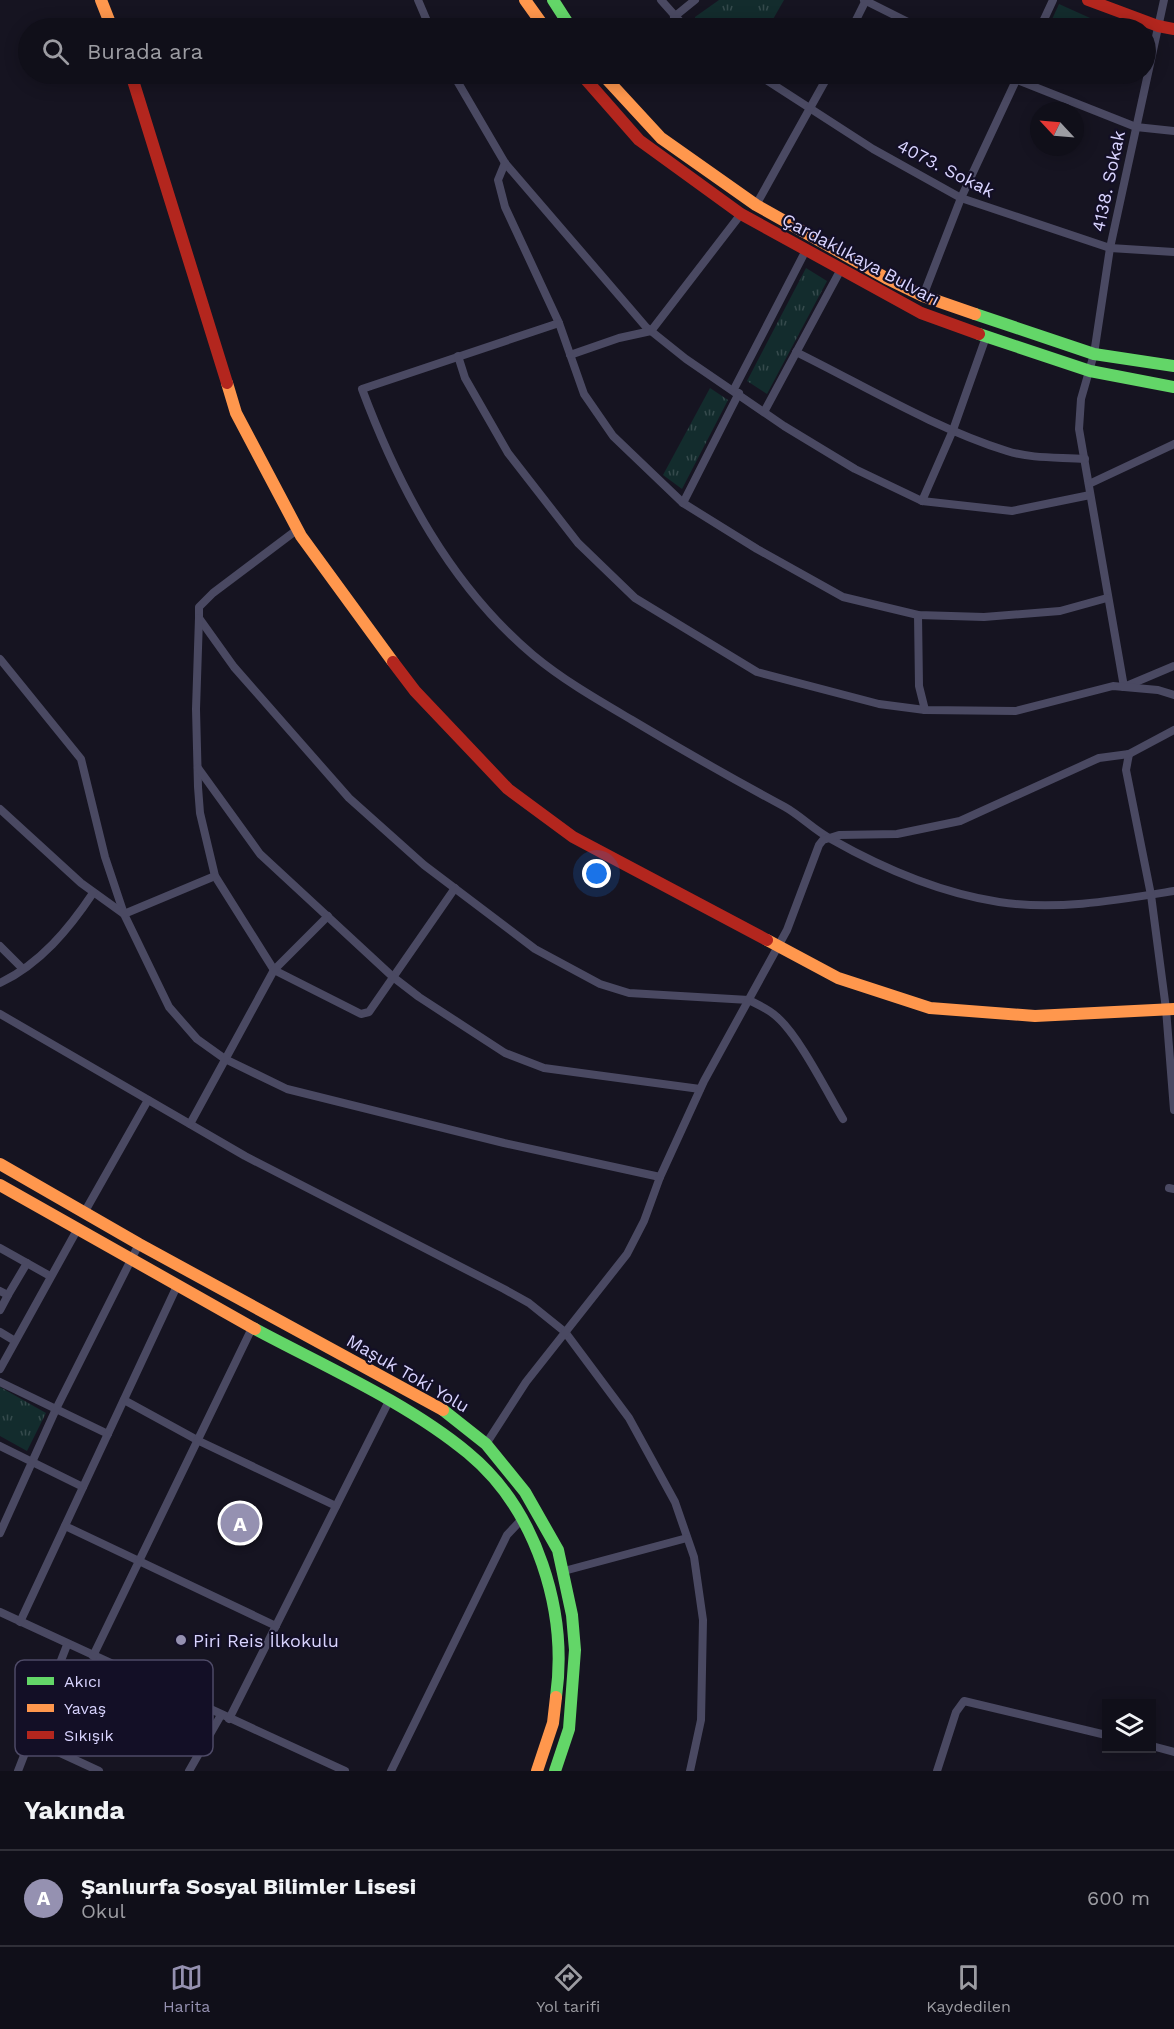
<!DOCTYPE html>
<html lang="tr">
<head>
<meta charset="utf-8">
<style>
  :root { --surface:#100f19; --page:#1e1d26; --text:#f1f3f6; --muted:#9c9ca2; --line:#302f38; --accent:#9591b1 }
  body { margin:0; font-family:"Work Sans",sans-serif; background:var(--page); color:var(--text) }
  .controls { position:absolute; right:18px; bottom:18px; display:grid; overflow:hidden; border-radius:0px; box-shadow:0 3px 15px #0003 }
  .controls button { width:54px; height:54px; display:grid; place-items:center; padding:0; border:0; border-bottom:2px solid var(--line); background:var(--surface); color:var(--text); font:30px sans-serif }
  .compass { position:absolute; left:1030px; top:102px; width:54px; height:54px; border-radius:50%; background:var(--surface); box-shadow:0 3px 15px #0003; rotate:296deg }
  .you { position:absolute; left:597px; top:874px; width:21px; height:21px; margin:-15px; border:4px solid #fff; border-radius:50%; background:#1a73e8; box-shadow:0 0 0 9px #1a73e833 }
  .badge { display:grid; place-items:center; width:39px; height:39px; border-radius:50%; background:var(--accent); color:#fff; font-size:20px; font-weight:700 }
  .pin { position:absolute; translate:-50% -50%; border:3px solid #fff; box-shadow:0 2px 6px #0006 }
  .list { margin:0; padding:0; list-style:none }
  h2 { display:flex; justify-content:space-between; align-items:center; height:78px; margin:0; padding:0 24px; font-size:26px }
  h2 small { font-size:20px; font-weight:400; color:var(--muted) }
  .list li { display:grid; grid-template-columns:39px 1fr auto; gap:18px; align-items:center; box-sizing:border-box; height:96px; padding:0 24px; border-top:2px solid var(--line) }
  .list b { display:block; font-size:22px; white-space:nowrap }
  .list p { margin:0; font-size:20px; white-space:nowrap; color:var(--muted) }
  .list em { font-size:20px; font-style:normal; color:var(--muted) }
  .icon { flex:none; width:33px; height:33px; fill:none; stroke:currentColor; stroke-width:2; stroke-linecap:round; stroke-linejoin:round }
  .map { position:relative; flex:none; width:1174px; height:1771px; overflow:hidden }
  .search { position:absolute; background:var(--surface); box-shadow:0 3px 15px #0003; left:18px; right:18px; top:18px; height:66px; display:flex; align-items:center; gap:15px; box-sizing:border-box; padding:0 21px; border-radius:33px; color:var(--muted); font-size:22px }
  .sheet { height:174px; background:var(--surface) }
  nav { display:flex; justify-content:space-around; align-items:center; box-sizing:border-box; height:84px; border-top:2px solid var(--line); background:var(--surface); font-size:16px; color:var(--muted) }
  nav a { display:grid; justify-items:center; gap:3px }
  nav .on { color:var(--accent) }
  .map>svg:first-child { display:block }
</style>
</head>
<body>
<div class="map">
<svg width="1174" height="1771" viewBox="0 0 1174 1771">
  <defs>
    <pattern id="park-tufts" width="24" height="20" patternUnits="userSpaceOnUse" patternTransform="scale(1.5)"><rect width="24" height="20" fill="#132c2d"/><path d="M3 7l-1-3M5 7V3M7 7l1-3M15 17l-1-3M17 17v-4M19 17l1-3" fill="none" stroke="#354a4c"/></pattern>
  </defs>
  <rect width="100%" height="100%" fill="#161421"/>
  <g fill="url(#park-tufts)">
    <path d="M719,0H784L768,28H707L695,22V17Z"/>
    <path d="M1059,4L1090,18L1085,28H1048Z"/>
    <path d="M806,268L827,281L767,394L747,381Z"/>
    <path d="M710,388L728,400L682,489L663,475Z"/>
    <path d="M0,1387L46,1413L27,1451L0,1436Z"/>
  </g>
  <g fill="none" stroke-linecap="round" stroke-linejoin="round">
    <g stroke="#4a4962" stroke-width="8">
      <path d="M418,0L430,28"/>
      <path d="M661,0L686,28"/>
      <path d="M864,0L920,28"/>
      <path d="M1164,0L1110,248L1094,354L1081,399L1079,429L1124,687L1174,666"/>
      <path d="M674,17L695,0"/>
      <path d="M852,28L866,0"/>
      <path d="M1040,28L1053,0"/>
      <path d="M453,74L505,163L646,327L686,359L784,426L855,469L922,501L1012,511L1090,495"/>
      <path d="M757,74L873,149L961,198L1110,248L1174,252"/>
      <path d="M1002,74L1136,127L1174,131"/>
      <path d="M505,163L498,180L505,207L559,323L584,394L613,436L683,503L757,549L843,597L918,615L984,617L1060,611L1107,598"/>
      <path d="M756,205L829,74"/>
      <path d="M923,296L961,198L1019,74"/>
      <path d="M559,323L362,389C399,488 450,585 533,655C563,680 598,700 632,720C682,750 733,779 785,807C801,816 814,830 831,839C882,868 941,893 999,902C1056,911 1118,900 1174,891"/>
      <path d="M796,352C865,386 934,428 1007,451C1032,459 1059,457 1085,459"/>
      <path d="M570,355L619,338L651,331L741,214"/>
      <path d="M458,356L465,378L508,453L578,543L635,598L757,672L879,704L925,710L1016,711L1113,686L1158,690L1174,695"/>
      <path d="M734,389L805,252"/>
      <path d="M764,412L840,271"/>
      <path d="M1089,484L1174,444"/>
      <path d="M922,501L953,430L986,337"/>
      <path d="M683,503L739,393"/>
      <path d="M298,529L213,593L199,607V618L234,667L349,798L424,865L535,949L600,984L629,993L749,1000C758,1005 769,1009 777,1017C799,1036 827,1092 843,1119"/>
      <path d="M918,615L919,686L925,710"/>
      <path d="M199,618L196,709L198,787L200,813L215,876L274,970L361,1014L369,1012L455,888"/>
      <path d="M0,659L81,759L105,857L124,914L169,1007L197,1039L225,1059L287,1089L504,1143L660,1177"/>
      <path d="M1129,754L1126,770L1151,895L1166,1009L1174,1110"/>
      <path d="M198,768L260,854L393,977L419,997L505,1053L544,1068L700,1089"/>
      <path d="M0,809L81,883L124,914L215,876"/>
      <path d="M0,946L23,969"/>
      <path d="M0,983C40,964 69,929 93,893"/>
      <path d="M0,1014L245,1156L504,1289L529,1303L565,1332L629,1418L675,1502L694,1557L703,1620L701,1720L690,1771"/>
      <path d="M190,1124L274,970L328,916"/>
      <path d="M1169,1188L1174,1189"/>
      <path d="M84,1213L148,1100"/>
      <path d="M0,1248L50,1276"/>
      <path d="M0,1291L8,1295L0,1310"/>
      <path d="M8,1295L27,1263"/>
      <path d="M0,1332L15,1341"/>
      <path d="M0,1369L77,1230"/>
      <path d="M0,1382L108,1434"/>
      <path d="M124,1400L199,1441L336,1506"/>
      <path d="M486,1444L526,1382L627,1254L644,1221L660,1177L704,1081L787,930L819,845L823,840L839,835L897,834L960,821L1099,758L1129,754L1174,730"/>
      <path d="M0,1446L83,1487"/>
      <path d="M65,1526L276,1626"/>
      <path d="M0,1533L56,1409L139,1244"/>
      <path d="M564,1571L687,1538"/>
      <path d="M0,1612L345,1771"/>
      <path d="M20,1622L177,1286"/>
      <path d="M93,1656L253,1326"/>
      <path d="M229,1719L389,1401"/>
      <path d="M30,1739L99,1771"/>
      <path d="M1152,1746L1174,1752"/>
      <path d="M18,1771L67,1645"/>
      <path d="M189,1771L221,1715"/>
      <path d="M391,1771L507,1535L523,1518"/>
      <path d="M937,1771L956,1712L964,1701L1106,1735"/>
    </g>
    <g stroke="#63d668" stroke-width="12">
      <path d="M553,0L571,28"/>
      <path d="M975,314L1094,354L1174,366"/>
      <path d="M979,334L1090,371L1174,387"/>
      <path d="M255,1329C324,1366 408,1403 468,1453C537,1510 568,1611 556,1697"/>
      <path d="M443,1410L486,1444L525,1492L558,1550L572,1615L575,1650L569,1729L555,1771"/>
    </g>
    <g stroke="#ff974d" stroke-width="12">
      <path d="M101,0L112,28"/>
      <path d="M525,0L545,28"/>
      <path d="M602,74L661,138L756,205L886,278L923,296L975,314"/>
      <path d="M227,383L236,413L301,536L393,662"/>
      <path d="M767,940L838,978L930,1008L1035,1016L1174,1009"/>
      <path d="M0,1164L139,1244L443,1410"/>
      <path d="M0,1185L255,1329"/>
      <path d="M537,1771L553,1723L556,1697"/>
    </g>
    <g stroke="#b3261e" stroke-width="12">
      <path d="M1088,0L1158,26L1174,29"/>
      <path d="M131,74L227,383"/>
      <path d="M581,74L639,140L741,214L921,313L979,334"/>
      <path d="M393,662L415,691L508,789L573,837L767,940"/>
    </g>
  </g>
  <circle fill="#9591b1" stroke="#130f26" stroke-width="2" cx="181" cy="1640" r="6"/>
  <g text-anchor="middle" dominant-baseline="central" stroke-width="4.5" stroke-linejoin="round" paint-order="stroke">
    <g font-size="18" fill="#d9d4ff" stroke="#130f26">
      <text transform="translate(946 168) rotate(27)">4073. Sokak</text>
      <text transform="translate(1108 181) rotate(-78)">4138. Sokak</text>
      <text transform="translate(861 259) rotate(28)">Çardaklıkaya Bulvarı</text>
      <text transform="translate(408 1373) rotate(30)">Maşuk Toki Yolu</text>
    </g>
    <g font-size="18" fill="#d9d4ff" stroke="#130f26" text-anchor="start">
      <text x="193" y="1640">Piri Reis İlkokulu</text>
    </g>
  </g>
  <rect x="15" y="1660" width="198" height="96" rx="9" fill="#130f26" stroke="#4e4a67" stroke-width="1.5"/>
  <rect x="27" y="1677" width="27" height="8" fill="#63d668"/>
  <rect x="27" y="1704" width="27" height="8" fill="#ff974d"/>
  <rect x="27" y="1731" width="27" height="8" fill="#b3261e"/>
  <g font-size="16" fill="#d9d4ff">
    <text x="64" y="1687">Akıcı</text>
    <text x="64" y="1714">Yavaş</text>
    <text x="64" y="1741">Sıkışık</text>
  </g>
</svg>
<div class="controls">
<button><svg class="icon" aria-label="layers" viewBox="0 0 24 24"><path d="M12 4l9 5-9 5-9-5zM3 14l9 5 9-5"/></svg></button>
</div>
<svg class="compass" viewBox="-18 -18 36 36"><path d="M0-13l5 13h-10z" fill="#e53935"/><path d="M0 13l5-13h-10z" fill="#9c9ca2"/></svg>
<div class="you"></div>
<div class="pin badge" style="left:240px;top:1523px">A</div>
<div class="search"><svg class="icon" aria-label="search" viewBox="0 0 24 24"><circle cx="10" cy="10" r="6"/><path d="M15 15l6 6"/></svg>Burada ara</div>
</div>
<section class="sheet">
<h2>Yakında<small></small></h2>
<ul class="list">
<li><span class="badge">A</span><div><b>Şanlıurfa Sosyal Bilimler Lisesi</b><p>Okul</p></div><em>600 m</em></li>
</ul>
</section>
<nav>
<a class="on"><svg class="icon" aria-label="map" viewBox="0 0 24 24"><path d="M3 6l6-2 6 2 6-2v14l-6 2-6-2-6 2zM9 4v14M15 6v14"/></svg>Harita</a>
<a><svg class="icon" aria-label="directions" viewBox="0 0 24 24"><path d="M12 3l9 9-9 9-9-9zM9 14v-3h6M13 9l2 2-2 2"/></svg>Yol tarifi</a>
<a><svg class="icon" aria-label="saved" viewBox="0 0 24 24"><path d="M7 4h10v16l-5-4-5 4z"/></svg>Kaydedilen</a>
</nav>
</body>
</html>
